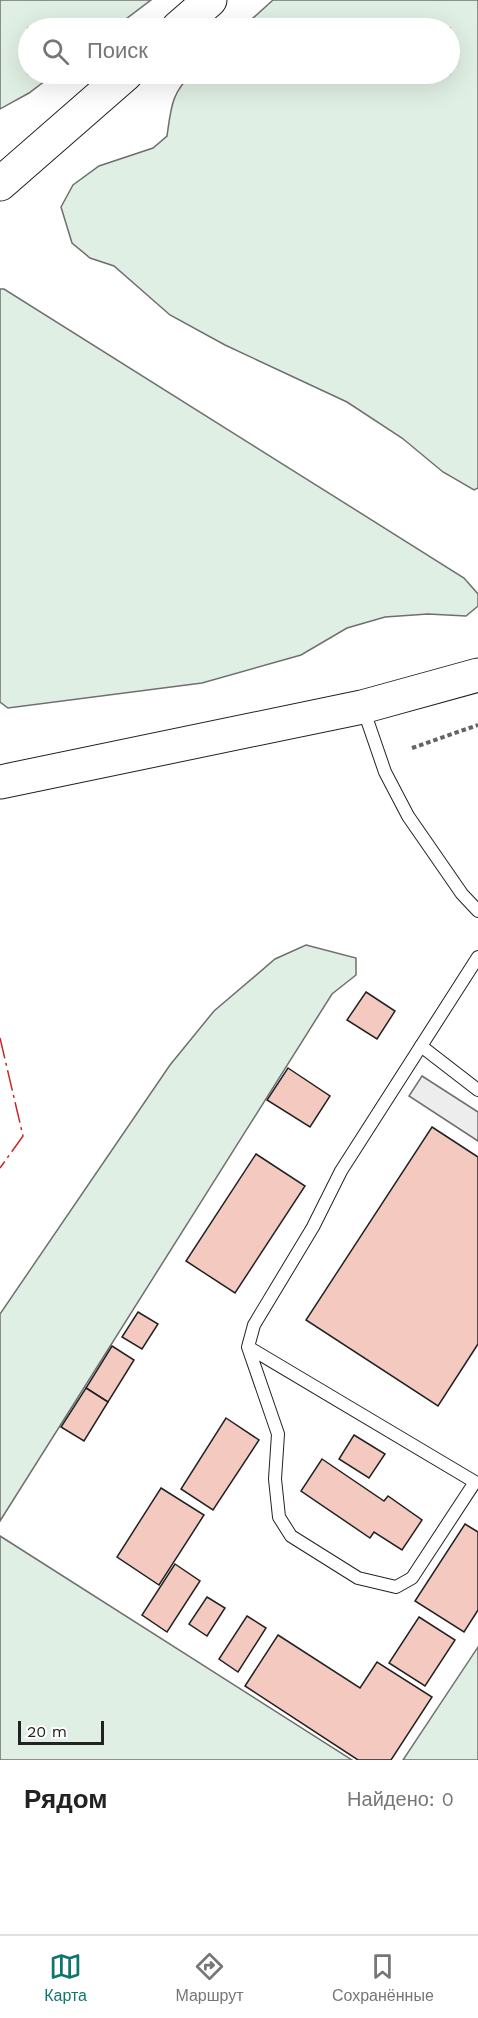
<!DOCTYPE html>
<html lang="ru">
<head>
<meta charset="utf-8">
<style>
  :root { --surface:#fff; --page:#f2f2f2; --text:#222; --muted:#767676; --line:#e0e0e0; --accent:#0f766e }
  body { margin:0; font-family:"Work Sans",sans-serif; background:var(--page); color:var(--text) }
  .scale { position:absolute; left:18px; bottom:15px; width:86px; box-sizing:border-box; padding-left:6px; border:3px solid #222; border-top:0; font-size:16px; line-height:21px; white-space:nowrap; color:#222; -webkit-text-stroke:4px #fff; paint-order:stroke }
  .list { margin:0; padding:0; list-style:none }
  h2 { display:flex; justify-content:space-between; align-items:center; height:78px; margin:0; padding:0 24px; font-size:26px }
  h2 small { font-size:20px; font-weight:400; color:var(--muted) }
  .icon { flex:none; width:33px; height:33px; fill:none; stroke:currentColor; stroke-width:2; stroke-linecap:round; stroke-linejoin:round }
  .map { position:relative; flex:none; width:478px; height:1760px; overflow:hidden }
  .search { position:absolute; background:var(--surface); box-shadow:0 6px 24px #0002; left:18px; right:18px; top:18px; height:66px; display:flex; align-items:center; gap:15px; box-sizing:border-box; padding:0 21px; border-radius:33px; color:var(--muted); font-size:22px }
  .sheet { height:174px; background:var(--surface) }
  nav { display:flex; justify-content:space-around; align-items:center; box-sizing:border-box; height:84px; border-top:2px solid var(--line); background:var(--surface); font-size:16px; color:var(--muted) }
  nav a { display:grid; justify-items:center; gap:3px }
  nav .on { color:var(--accent) }
  .map>svg:first-child { display:block }
</style>
</head>
<body>
<div class="map">
<svg width="478" height="1760" viewBox="0 0 478 1760">
  <rect width="100%" height="100%" fill="#fff"/>
  <g fill="#e0efe3" stroke="#6f6f6f" stroke-width="1.5">
    <path d="M0,0H151L114,28H28V74H54L29,93L0,109Z"/>
    <path d="M273,0H478V488L474,490L443,472L402,438L347,402L225,345L170,315L114,266L90,258L72,243L61,207L73,185L99,166L153,148L167,136C171,109 171,93 192,74H450V28H242Z"/>
    <path d="M0,289H4L464,578L478,594V606L466,616L428,614L385,617L347,628L301,655L202,683L8,708L0,702Z"/>
    <path d="M306,945L356,958V975L332,994L0,1521V1314L170,1065L214,1011L275,959Z"/>
    <path d="M0,1536L352,1760H0Z"/>
    <path d="M478,1647V1760H403Z"/>
  </g>
  <path fill="#ededed" stroke="#6f6f6f" stroke-width="1.5" d="M422,1076L478,1112V1141L409,1096Z"/>
  <g fill="#f3c9c0" stroke="#222" stroke-width="1.5">
    <path d="M366,992L395,1011L377,1039L347,1020Z"/>
    <path d="M288,1068L330,1096L310,1127L267,1100Z"/>
    <path d="M432,1127L478,1157V1344L438,1406L306,1320Z"/>
    <path d="M256,1154L305,1186L235,1293L186,1261Z"/>
    <path d="M138,1312L158,1324L142,1349L122,1337Z"/>
    <path d="M112,1346L134,1360L108,1402L86,1388Z"/>
    <path d="M86,1388L108,1402L84,1441L61,1427Z"/>
    <path d="M226,1418L259,1440L213,1510L181,1489Z"/>
    <path d="M354,1435L385,1454L369,1478L339,1459Z"/>
    <path d="M322,1459L384,1501L388,1496L422,1520L402,1550L374,1532L370,1538L301,1491Z"/>
    <path d="M161,1488L204,1515L159,1585L117,1557Z"/>
    <path d="M465,1524L478,1532V1610L464,1632L415,1601Z"/>
    <path d="M175,1564L200,1581L167,1632L142,1615Z"/>
    <path d="M207,1597L225,1608L207,1636L189,1624Z"/>
    <path d="M247,1616L266,1628L238,1672L219,1659Z"/>
    <path d="M419,1617L455,1640L425,1686L389,1663Z"/>
    <path d="M278,1635L360,1688L377,1662L432,1697L391,1760H358L245,1686Z"/>
  </g>
  <g fill="none" stroke-linecap="round" stroke-linejoin="round">
    <g stroke="#222" stroke-width="14">
      <g id="service">
        <path d="M363,708L385,772L408,816L462,894L478,911"/>
        <path d="M421,1046L478,1090"/>
        <path d="M248,1347L475,1482L412,1578L396,1587L358,1578L291,1536L279,1517L275,1479L278,1434L248,1347L254,1325L313,1227L341,1171L478,957"/>
      </g>
    </g>
    <g stroke="#222" stroke-width="35">
      <g id="primary">
        <path d="M178,28L210,0"/>
        <path d="M0,184L126,74"/>
        <path d="M0,782L362,707L478,675"/>
      </g>
    </g>
    <path stroke="#646464" stroke-width="4" stroke-dasharray="4.5 3" stroke-linecap="butt" d="M412,748L478,725"/>
    <use href="#service" stroke="#fff" stroke-width="12"/>
    <use href="#primary" stroke="#fff" stroke-width="33"/>
    <path stroke="#c62828" stroke-width="1.5" stroke-dasharray="21 4.5 3 4.5" stroke-linecap="butt" d="M0,1038L23,1136L0,1168"/>
  </g>
</svg>
<div class="scale">20 m</div>
<div class="search"><svg class="icon" aria-label="search" viewBox="0 0 24 24"><circle cx="10" cy="10" r="6"/><path d="M15 15l6 6"/></svg>Поиск</div>
</div>
<section class="sheet">
<h2>Рядом<small>Найдено: 0</small></h2>
<ul class="list">
</ul>
</section>
<nav>
<a class="on"><svg class="icon" aria-label="map" viewBox="0 0 24 24"><path d="M3 6l6-2 6 2 6-2v14l-6 2-6-2-6 2zM9 4v14M15 6v14"/></svg>Карта</a>
<a><svg class="icon" aria-label="directions" viewBox="0 0 24 24"><path d="M12 3l9 9-9 9-9-9zM9 14v-3h6M13 9l2 2-2 2"/></svg>Маршрут</a>
<a><svg class="icon" aria-label="saved" viewBox="0 0 24 24"><path d="M7 4h10v16l-5-4-5 4z"/></svg>Сохранённые</a>
</nav>
</body>
</html>
